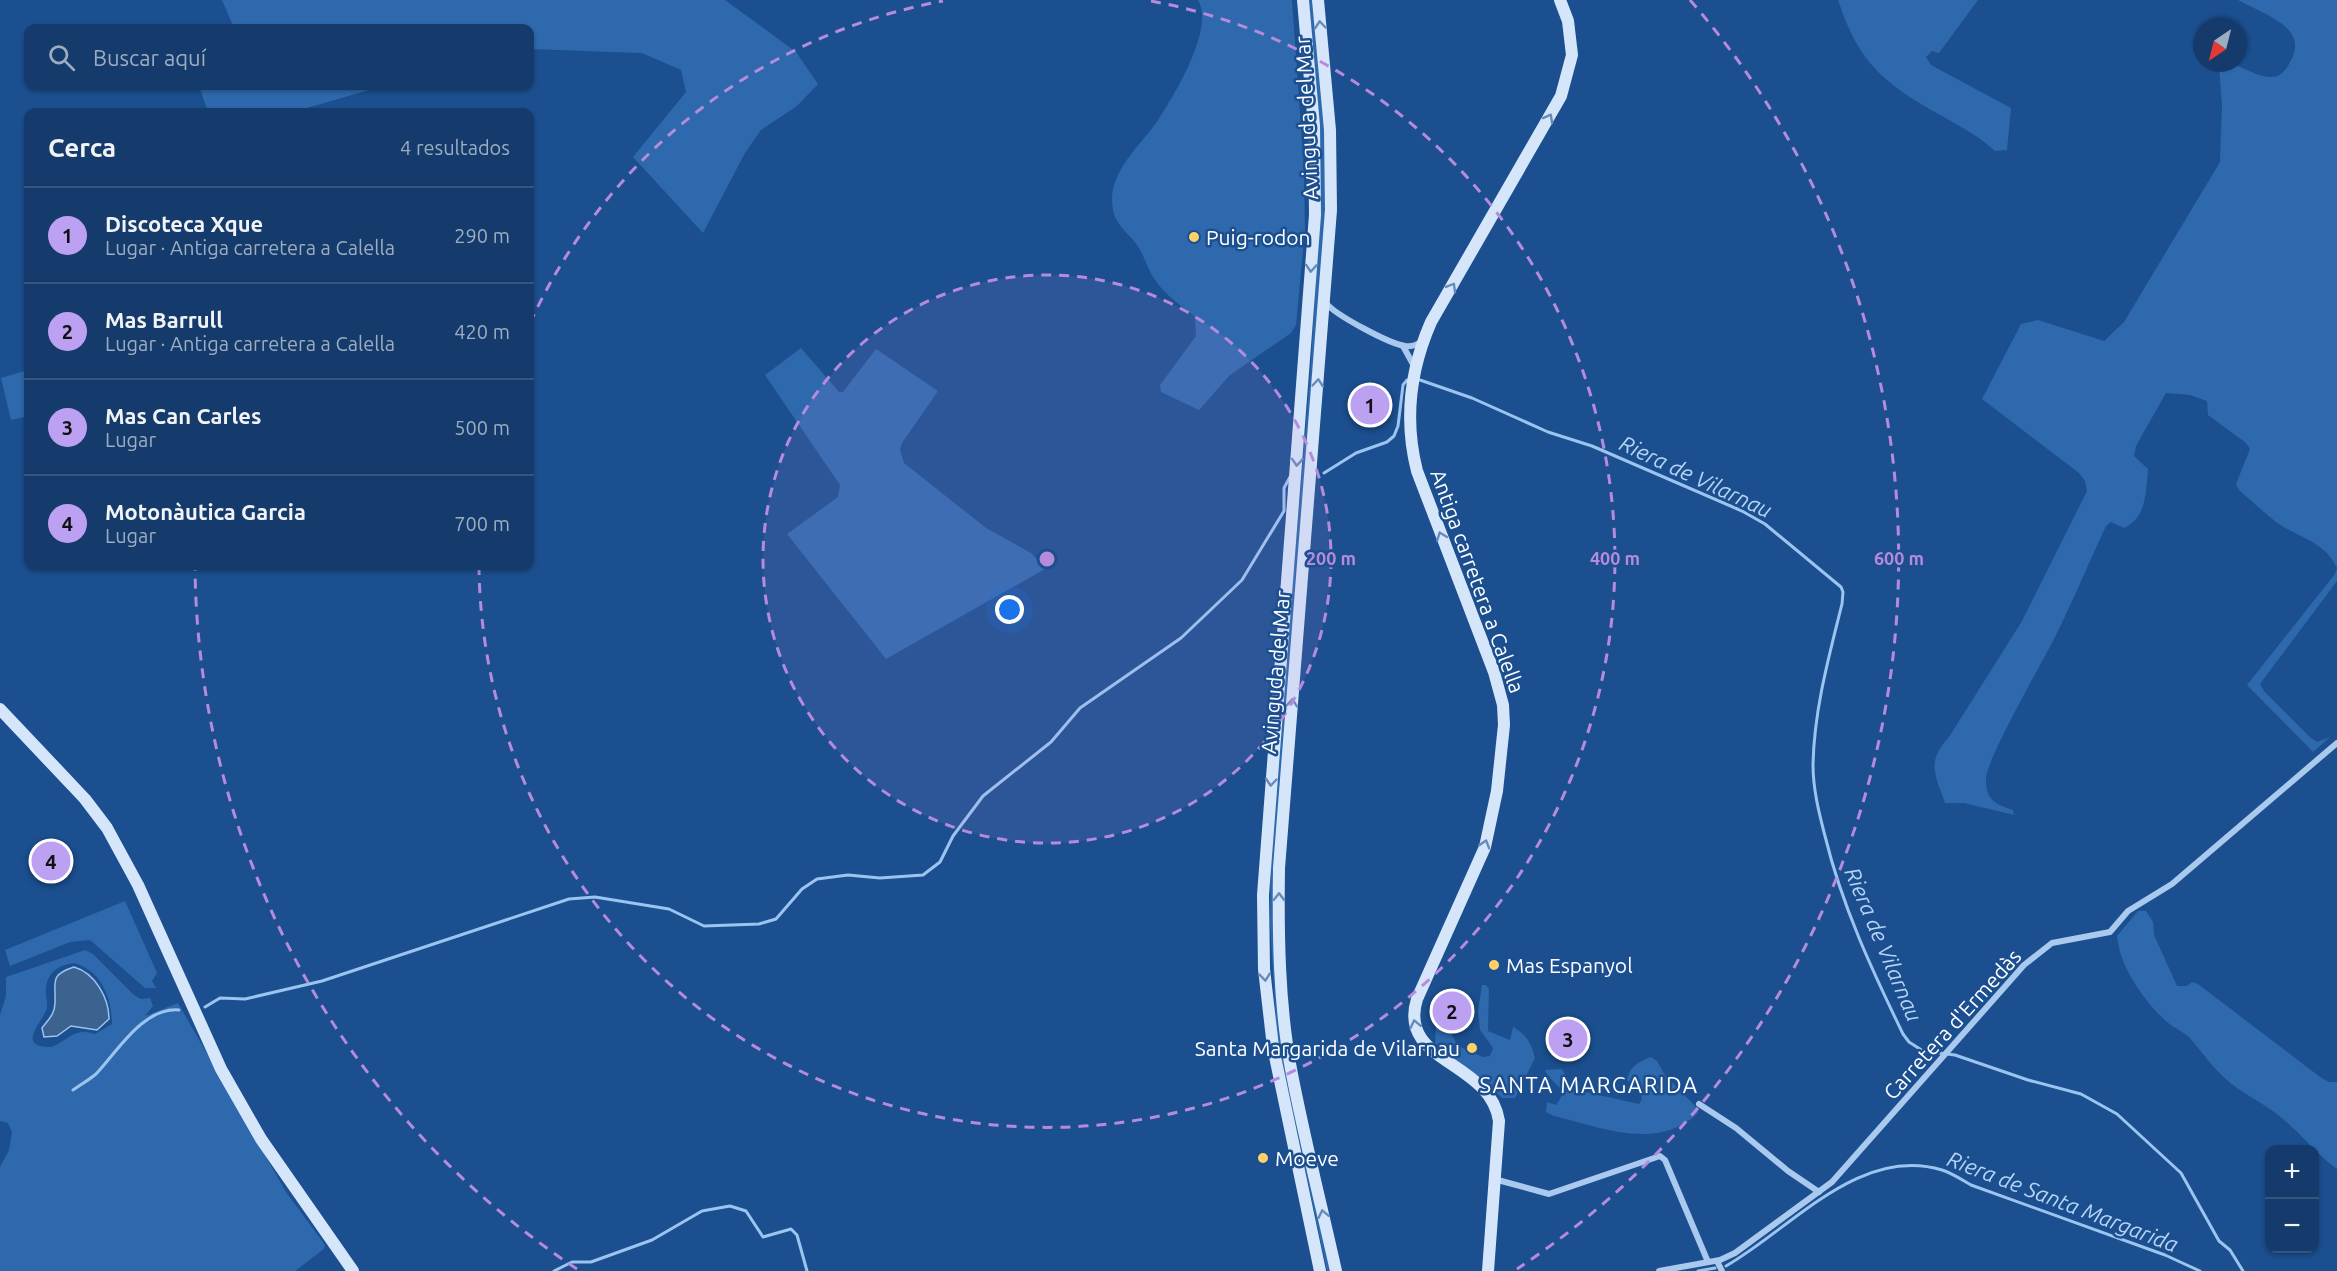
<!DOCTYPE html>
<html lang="es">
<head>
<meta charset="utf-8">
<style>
  :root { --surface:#143b6b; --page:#214673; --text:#f1f3f6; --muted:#9dadc1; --line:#33557e; --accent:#bca0f2 }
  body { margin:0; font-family:Ubuntu,sans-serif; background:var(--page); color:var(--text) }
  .controls { position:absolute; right:18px; bottom:18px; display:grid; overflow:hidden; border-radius:12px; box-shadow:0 2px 4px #0004 }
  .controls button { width:54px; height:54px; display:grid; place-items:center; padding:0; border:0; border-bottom:2px solid var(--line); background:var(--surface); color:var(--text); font:30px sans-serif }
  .compass { position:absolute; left:2193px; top:18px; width:54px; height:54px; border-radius:50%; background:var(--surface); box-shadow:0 2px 4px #0004; rotate:215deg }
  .you { position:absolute; left:1010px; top:610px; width:21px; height:21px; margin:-15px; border:4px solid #fff; border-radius:50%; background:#1a73e8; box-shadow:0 0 0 9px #1a73e833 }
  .badge { display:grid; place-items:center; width:39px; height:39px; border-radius:50%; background:var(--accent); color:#111; font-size:20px; font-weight:700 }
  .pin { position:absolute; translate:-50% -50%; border:3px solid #fff; box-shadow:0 2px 6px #0006 }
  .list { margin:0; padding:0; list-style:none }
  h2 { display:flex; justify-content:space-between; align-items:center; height:78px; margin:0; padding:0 24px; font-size:26px }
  h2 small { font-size:20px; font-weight:400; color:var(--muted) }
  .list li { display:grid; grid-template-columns:39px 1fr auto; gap:18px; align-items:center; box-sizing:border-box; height:96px; padding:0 24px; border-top:2px solid var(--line) }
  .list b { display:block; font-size:22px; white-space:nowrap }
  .list p { margin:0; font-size:20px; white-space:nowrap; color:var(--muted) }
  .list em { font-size:20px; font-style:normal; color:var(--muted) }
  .icon { flex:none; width:33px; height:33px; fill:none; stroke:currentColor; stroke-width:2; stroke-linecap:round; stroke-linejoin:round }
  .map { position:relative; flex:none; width:2337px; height:1271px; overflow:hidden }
  .search { position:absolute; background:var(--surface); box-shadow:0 2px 4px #0004; left:24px; top:24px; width:510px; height:66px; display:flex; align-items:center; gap:15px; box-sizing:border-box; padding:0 21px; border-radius:12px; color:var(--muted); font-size:22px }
  .panel { position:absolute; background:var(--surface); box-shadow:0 2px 4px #0004; left:24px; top:108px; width:510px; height:462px; border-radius:12px }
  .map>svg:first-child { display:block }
</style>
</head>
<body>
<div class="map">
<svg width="2337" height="1271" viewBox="0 0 2337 1271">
  <rect width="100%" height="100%" fill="#1b4f8f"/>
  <g fill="#2e69ad" fill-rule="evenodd">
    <path d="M222,0H725L796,52L818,84L797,106L761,130L745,153L703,233L633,157L686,92L681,70L642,53L530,49V28H234Z"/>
    <path d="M1198,0H1292L1304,170L1305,230L1296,325L1291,333L1230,375L1199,410L1161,392L1160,385L1196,336L1195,317C1182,306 1165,295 1155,280C1148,270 1145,258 1139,248C1131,235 1116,226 1113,210C1106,173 1139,148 1158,120C1175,94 1215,28 1198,0Z"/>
    <path d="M1309,0H1315L1325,137V225L1296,605L1279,997L1332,1271H1327L1277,1038L1270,923L1271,839L1310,376L1320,215L1318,107Z"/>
    <path d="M1838,0H1978L1939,53L1932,51L1926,57L1931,65L2011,108L2007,150L1995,151C1979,136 1961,127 1942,116C1885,84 1859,64 1838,0Z"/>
    <path d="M2238,0H2337V581L2260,684L2264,691L2311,738L2317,742L2330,737L2313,752L2247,685L2335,574L2337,568C2326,544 2304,539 2282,526C2267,516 2253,502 2239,490L2236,484L2250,449L2246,443L2208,415L2207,401L2190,395L2166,393L2136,446L2134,456L2148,469C2146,490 2147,518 2124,528L2111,522L2106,526C2089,562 2074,599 2056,635C2044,660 1985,760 1986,780C1986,800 1995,804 2013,810L2014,815L1964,803H1945C1935,774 1926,762 1949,737L2022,621L2087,491L2085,481L2079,473L1982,399L2021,324L2038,320L2104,341L2124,322L2220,162L2222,105L2219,67L2223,63C2240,63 2254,77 2271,77C2280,77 2285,71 2289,64C2312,27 2264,15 2238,0Z"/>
    <path d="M199,86H383L293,112H208Z"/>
    <path d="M801,348L839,392H843L876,349L938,391L902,443L900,450L904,463L986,528L1031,553L1045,569L886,659L787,534L838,497L840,485L765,375Z"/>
    <path d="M28,370V416L11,420L1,378Z"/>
    <path d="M125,901L157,973L152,981L156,988H145L90,940L70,942L10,966L5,950Z"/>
    <path d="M2138,911H2146L2153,922L2154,935L2177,986H2187L2192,982L2198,984L2320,1077L2329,1082H2337V1169C2317,1155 2302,1135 2283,1119C2268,1106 2253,1099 2237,1088C2218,1075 2205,1056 2190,1038C2184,1032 2174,1028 2167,1022C2144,1001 2120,968 2117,936Z"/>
    <path d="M85,950L93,954L134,995L141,999L150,998L153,1006L145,1016L178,1003L286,1192L325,1245L324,1249L295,1271H0V1167L9,1150L12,1132L8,1123L0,1121V1015L6,996V977ZM74,963C101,970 112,998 112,1024L95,1034C75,1027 69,1039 52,1047C14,1047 43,1022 47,1008C48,1002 45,995 46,989C47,972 59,965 74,963Z"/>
    <path d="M1482,985H1486L1489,989L1488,1031L1510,1040L1513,1027C1527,1035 1531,1043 1535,1058L1515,1098H1502L1484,1080L1435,1046L1436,1026L1451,1033L1458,1046L1483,1057L1490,1056L1493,1048L1480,1030L1478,1011Z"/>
    <path d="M1651,1057L1657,1061L1665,1075L1697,1108L1698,1113C1657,1152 1600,1127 1554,1116L1546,1112L1547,1102L1556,1105L1563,1094C1559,1084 1549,1080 1545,1070L1562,1069L1569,1082L1581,1091L1639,1104L1642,1099L1640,1091L1627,1080C1629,1067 1639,1061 1651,1057Z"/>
  </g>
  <path fill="#3c6290" stroke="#9cc4f0" stroke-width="1.5" d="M74,967C95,973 109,998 109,1019L97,1030L71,1026L57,1036L44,1037L42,1028C48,1020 55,1014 55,1003C56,982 49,975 74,967Z"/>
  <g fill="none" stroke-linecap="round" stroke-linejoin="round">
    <g stroke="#9cc4f0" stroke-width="3">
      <path d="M1420,380L1472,398L1548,432L1592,446L1742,511L1765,524L1841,587L1843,592L1842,604C1829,656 1814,710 1813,765C1813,789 1819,813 1825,836C1842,906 1872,970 1903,1034L1909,1042L1923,1051L1955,1055L2028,1080L2081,1094L2117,1114L2181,1173L2219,1241L2230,1250L2243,1271"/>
      <path d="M1324,473L1356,453L1387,442L1394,436L1398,426L1403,385L1407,380"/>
      <path d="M205,1007L220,998L245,999L322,981L569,899L595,897L669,909L704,926L759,924L776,919L802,889L817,879L848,875L880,878L923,875L940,862L953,836L983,796L1051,742L1080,708L1181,638L1242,580L1284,511V488L1290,477"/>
      <path d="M73,1090C80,1085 89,1080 96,1074C117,1052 143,1007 179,1010"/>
      <path d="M1726,1266C1791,1229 1859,1145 1942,1170C1952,1173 1962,1180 1971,1185L2165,1255L2200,1271"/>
      <path d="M554,1271L572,1262H591L652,1240L702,1211L730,1206L746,1211L763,1237L791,1229L797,1235L807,1271"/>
      <path d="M1698,1271L1715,1268"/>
    </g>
    <g stroke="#a9c9ee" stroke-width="6">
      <path d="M1326,303C1335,315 1390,344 1405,346C1412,347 1417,345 1422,341"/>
      <path d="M1403,346L1414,366"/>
      <path d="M1699,1104L1736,1128L1788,1171L1819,1192"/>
      <path d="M1494,1179L1549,1194L1660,1156L1665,1160L1708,1262"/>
      <path d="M1717,1261L1722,1271"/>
      <path d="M1659,1271L1720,1260L1735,1253L1832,1182L2024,965L2052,943L2110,932L2128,911L2172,884L2337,743"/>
    </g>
    <g stroke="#d6e6fa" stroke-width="12">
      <path d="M1303,0L1314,126L1315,215L1263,895L1264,969L1273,1047L1320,1271"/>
      <path d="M1318,0L1330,130L1331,210L1279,868C1278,935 1279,1004 1291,1069C1304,1137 1321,1204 1336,1271"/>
      <path d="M0,709L85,799L107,828L138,885L221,1069L261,1139L353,1271"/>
      <path d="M1488,1271L1499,1121C1490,1060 1397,1063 1417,999L1485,847L1497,791L1504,725L1503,705L1494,672L1417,471C1404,420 1410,370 1431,322L1561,96L1572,55L1568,21L1560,0"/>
    </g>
  </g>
  <defs><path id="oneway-chevron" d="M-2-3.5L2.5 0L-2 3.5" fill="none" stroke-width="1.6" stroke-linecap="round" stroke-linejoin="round" transform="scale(1.5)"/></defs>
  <g stroke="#668bba">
    <use href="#oneway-chevron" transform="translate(1320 25) rotate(-95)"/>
    <use href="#oneway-chevron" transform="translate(1549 118) rotate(-61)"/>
    <use href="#oneway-chevron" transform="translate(1311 268) rotate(94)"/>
    <use href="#oneway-chevron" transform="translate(1452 287) rotate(-60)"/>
    <use href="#oneway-chevron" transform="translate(1318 383) rotate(-85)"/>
    <use href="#oneway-chevron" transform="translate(1297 462) rotate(94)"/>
    <use href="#oneway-chevron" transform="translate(1441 536) rotate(-111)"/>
    <use href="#oneway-chevron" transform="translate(1292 703) rotate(-85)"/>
    <use href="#oneway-chevron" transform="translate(1271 782) rotate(95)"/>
    <use href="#oneway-chevron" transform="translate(1485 844) rotate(-73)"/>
    <use href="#oneway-chevron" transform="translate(1279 897) rotate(-89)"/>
    <use href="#oneway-chevron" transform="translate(1265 977) rotate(84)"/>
    <use href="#oneway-chevron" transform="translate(1415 1024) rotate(-102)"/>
    <use href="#oneway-chevron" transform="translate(1323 1214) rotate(-102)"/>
  </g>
  <circle cx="1047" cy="559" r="284" fill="#b68bdc" fill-opacity=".12"/>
  <g fill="none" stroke="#b68bdc" stroke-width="3" stroke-dasharray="10 8">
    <circle cx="1047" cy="559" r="284"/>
    <path d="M530 323A568 568 0 0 1 943 1M1151 1A568 568 0 1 1 479 569"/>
    <path d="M577 1269A852 852 0 0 1 195 566M1690 0A852 852 0 0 1 1517 1269"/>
  </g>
  <g fill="#ffd166" stroke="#1b4f8f" stroke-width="2">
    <circle cx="1194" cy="237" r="6"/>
    <circle cx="1494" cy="965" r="6"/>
    <circle cx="1472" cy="1048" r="6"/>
    <circle cx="1263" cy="1158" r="6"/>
  </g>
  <g text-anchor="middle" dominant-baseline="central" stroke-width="5" stroke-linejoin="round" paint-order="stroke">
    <g font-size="21" fill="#fff" stroke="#1b4f8f">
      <text transform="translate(1306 118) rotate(-93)">Avinguda del Mar</text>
      <text transform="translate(1478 581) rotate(70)">Antiga carretera a Calella</text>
      <text transform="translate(1275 672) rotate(-85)">Avinguda del Mar</text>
      <text transform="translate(1952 1024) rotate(-48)">Carretera d'Ermedàs</text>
    </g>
    <g font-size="21" fill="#fff" stroke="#1b4f8f" text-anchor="start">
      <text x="1206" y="237">Puig-rodon</text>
      <text x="1506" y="965">Mas Espanyol</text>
      <text x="1460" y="1048" text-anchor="end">Santa Margarida de Vilarnau</text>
      <text x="1275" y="1158">Moeve</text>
    </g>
    <g font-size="22" font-style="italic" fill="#b5d3f5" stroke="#1b4f8f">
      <text transform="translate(1696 476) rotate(25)">Riera de Vilarnau</text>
      <text transform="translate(1884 944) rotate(67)">Riera de Vilarnau</text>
      <text transform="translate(2063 1201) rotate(21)">Riera de Santa Margarida</text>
    </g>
    <g font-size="22" letter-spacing="1.5" fill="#fff" stroke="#1b4f8f">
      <text x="1589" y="1084">SANTA MARGARIDA</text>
    </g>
  </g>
  <circle cx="1047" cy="559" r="9" fill="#b68bdc" stroke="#1b4f8f" stroke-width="3"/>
  <g font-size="18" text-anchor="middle" font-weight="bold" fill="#b68bdc" stroke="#1b4f8f" stroke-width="5" stroke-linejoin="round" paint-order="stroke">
    <text x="1331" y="565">200 m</text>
    <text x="1615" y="565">400 m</text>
    <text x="1899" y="565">600 m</text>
  </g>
</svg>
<div class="controls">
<button>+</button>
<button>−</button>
</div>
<svg class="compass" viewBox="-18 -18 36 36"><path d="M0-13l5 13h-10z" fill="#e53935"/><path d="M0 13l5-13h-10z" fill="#9dadc1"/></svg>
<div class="you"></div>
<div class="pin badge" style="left:1370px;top:405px">1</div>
<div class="pin badge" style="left:1452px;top:1011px">2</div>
<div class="pin badge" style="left:1568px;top:1039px">3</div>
<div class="pin badge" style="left:51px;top:861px">4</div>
<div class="search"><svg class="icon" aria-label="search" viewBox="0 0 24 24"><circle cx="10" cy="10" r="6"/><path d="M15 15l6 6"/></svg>Buscar aquí</div>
<section class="panel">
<h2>Cerca<small>4 resultados</small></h2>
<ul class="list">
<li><span class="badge">1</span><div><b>Discoteca Xque</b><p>Lugar · Antiga carretera a Calella</p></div><em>290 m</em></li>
<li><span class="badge">2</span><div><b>Mas Barrull</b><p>Lugar · Antiga carretera a Calella</p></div><em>420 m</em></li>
<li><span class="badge">3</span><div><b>Mas Can Carles</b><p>Lugar</p></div><em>500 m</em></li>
<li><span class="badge">4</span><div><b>Motonàutica Garcia</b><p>Lugar</p></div><em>700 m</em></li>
</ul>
</section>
</div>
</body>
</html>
